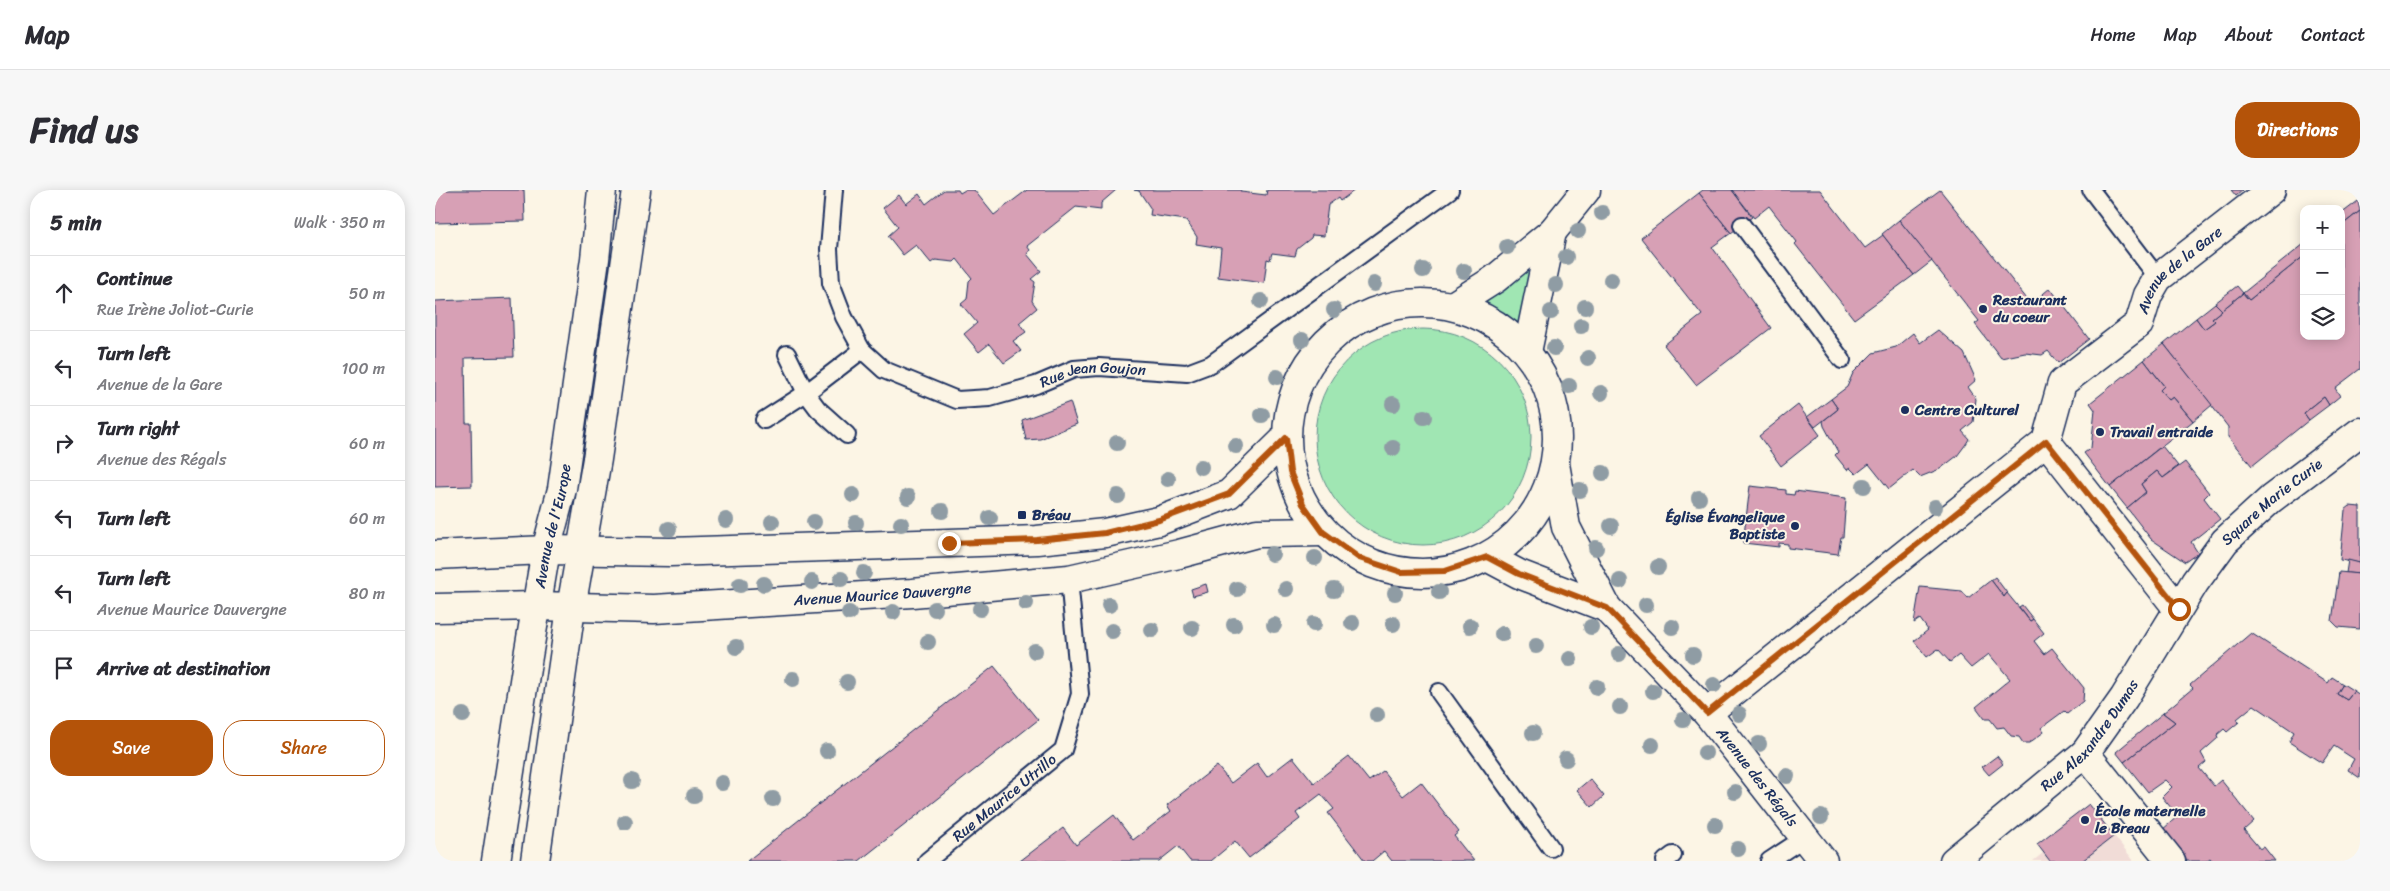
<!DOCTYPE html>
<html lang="en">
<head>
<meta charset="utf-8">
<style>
  :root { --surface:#fff; --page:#f7f7f7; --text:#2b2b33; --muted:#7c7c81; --line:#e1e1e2; --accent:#b45309 }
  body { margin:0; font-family:Sriracha,sans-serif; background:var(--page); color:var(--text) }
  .controls { position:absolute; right:15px; top:15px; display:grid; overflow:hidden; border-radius:10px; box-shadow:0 2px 12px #0003 }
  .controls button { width:45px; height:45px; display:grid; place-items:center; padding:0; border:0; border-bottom:1px solid var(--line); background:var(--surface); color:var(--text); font:25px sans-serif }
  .stop { position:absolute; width:15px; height:15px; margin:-11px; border:4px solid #b45309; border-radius:50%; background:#fff }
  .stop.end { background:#b45309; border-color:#fff; box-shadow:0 1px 5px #0008 }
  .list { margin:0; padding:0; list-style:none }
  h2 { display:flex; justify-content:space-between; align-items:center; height:65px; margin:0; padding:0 20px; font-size:21px }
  h2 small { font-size:16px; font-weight:400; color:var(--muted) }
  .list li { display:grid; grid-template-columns:32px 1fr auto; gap:15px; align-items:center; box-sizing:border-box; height:75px; padding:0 20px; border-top:1px solid var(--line) }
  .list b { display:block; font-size:19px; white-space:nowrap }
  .list p { margin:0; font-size:16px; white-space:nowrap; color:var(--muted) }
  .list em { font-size:16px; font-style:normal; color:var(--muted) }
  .actions { display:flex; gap:10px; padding:15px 20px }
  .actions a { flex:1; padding:11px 0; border:1px solid var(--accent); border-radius:20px; text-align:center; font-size:18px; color:var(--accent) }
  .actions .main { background:var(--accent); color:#fff }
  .icon { flex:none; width:28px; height:28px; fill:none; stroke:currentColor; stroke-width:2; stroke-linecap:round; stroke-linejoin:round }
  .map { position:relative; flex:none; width:1925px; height:671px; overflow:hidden; border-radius:20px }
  header { display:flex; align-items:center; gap:30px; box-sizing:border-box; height:70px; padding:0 25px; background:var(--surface); border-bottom:1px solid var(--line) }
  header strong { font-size:24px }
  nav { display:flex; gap:28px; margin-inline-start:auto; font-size:18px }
  .intro { display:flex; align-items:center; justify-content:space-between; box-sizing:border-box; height:120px; padding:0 30px }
  h1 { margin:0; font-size:35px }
  .button { padding:12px 22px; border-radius:20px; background:var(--accent); color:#fff; font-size:18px; font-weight:700 }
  main { display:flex; gap:30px; padding:0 30px }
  aside { flex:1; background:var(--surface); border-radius:20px; box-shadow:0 2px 12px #0003 }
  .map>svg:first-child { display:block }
</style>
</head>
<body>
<header>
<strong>Map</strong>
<nav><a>Home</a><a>Map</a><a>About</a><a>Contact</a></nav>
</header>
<div class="intro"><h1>Find us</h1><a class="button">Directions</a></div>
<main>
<aside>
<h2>5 min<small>Walk · 350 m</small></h2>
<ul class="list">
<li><svg class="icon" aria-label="ahead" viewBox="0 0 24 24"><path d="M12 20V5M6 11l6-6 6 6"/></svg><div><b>Continue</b><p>Rue Irène Joliot-Curie</p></div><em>50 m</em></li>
<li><svg class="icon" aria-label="left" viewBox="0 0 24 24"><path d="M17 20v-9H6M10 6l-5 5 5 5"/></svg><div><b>Turn left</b><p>Avenue de la Gare</p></div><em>100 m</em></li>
<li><svg class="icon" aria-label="right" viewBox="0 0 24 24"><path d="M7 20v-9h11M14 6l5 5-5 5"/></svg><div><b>Turn right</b><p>Avenue des Régals</p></div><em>60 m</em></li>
<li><svg class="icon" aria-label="left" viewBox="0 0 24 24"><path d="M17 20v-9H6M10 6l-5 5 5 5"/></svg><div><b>Turn left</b></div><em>60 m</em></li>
<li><svg class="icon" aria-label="left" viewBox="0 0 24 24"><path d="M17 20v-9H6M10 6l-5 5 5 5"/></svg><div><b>Turn left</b><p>Avenue Maurice Dauvergne</p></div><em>80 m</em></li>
<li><svg class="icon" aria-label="arrive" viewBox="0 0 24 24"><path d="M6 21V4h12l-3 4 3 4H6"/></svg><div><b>Arrive at destination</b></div></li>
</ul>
<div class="actions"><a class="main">Save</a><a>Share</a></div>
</aside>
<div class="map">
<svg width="1925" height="671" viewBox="0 0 1925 671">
  <rect width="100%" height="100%" fill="#fcf5e5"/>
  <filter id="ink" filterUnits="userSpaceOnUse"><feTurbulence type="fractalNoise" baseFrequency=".02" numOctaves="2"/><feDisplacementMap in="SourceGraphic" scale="10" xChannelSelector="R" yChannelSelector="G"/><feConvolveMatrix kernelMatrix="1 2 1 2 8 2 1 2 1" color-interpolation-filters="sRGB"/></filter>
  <g filter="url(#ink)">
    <path fill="#f1dcd7" d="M1654,614L1699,671H1598L1608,663L1602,654Z"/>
    <g fill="#a0e6b3" stroke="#5e8a88">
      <path d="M1107,60L1090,140L1042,110Z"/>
      <circle cx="988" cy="247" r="108"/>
    </g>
    <g fill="#d7a0b5" stroke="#1b2f5e">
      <path d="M0,0H89L90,31L0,33Z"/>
      <path d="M509,0H523L525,3L530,0H539L559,25L592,0H681L666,13V20L641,17L592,56L595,60L592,64L606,81L596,89L600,92L597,111L602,118L584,133L591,142L578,151L586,161L569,173L554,154L544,162L529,144L542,133L526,114L532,109L534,91L537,88L522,69L519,72L500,70L496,73L481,55L468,65L453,46L463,37L448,18L464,5L471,14L484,4L491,14Z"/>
      <path d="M699,0H806V2L831,5L832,0H920L905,11L903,8L893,15L889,46L877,45L876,48L862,59L860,66L837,63L835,70L832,69L829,93L783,87L786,58L761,54L762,47L751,30L715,25L716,19L704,1Z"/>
      <path d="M1268,0H1297L1317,27L1296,43L1264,3Z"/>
      <path d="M1297,0H1385L1430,58L1448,45L1479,85L1419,129L1360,54L1362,52L1334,16L1319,28Z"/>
      <path d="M1505,0L1596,114L1615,98L1654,149L1623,173L1613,161L1607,165L1590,163L1566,168L1540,134L1544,131L1464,30Z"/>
      <path d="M1796,0H1808L1801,6Z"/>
      <path d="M1264,3L1296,43L1277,57L1336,138L1261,195L1229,155L1267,125L1206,48Z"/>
      <path d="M1923,11L1925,21L1906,36V24Z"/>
      <path d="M1925,21V179L1900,198L1905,206L1894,215L1889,207L1869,223L1874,230L1817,276L1793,247V237L1729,154L1761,128L1769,139L1780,131L1777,128L1808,103L1814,110L1869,66V146H1906V36Z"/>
      <path d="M1464,30L1497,71L1479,85L1447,44Z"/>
      <path d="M1869,54V66L1814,110L1808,103Z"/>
      <path d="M1802,96L1808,103L1787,120L1780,113Z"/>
      <path d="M77,108L79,167L30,168L31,233H36L37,296L0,297V111Z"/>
      <path d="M1780,113L1787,120L1777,128L1780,131L1769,139L1761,128Z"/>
      <path d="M1503,140L1529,163L1541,190L1533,197L1541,209L1538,232L1527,241L1534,249L1531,254L1522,266L1505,279L1485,287L1478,280L1454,299L1434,274L1421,284L1415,278L1412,280L1400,265L1403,262L1389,236L1388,231L1403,219L1396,209L1412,197L1418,183L1438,163L1461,157L1478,143L1485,153Z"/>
      <path d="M1729,154L1777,215L1758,231L1738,207L1734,210L1725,200L1729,196L1709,170Z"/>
      <path d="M1709,170L1729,196L1725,200L1734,210L1738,207L1758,231L1675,297L1649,263L1656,258L1660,220L1655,213Z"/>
      <path d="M1889,207L1894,215L1874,230L1869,223Z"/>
      <path d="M1396,209L1403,219L1380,237L1372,227Z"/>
      <path d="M635,212L642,234L605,249L591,250L587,230Z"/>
      <path d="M1363,215L1385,245L1346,276L1324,246Z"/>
      <path d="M1727,256L1743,276L1728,288L1722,281L1706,294L1711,302L1692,318L1675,297Z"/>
      <path d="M1750,272L1774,303L1769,308L1785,329L1756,352L1763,363L1750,372L1716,349L1692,318L1711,302L1706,294L1722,281L1728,288Z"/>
      <path d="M1315,296L1351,300V304L1359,305L1360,301L1411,308L1408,347H1406L1403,364L1353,358V354L1344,353V357L1308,353Z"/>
      <path d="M1915,316L1925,317V373L1905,370L1910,320Z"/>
      <path d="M1913,370L1925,373V384L1911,383Z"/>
      <path d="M1904,382L1925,384V439L1903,437L1897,431Z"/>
      <path d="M1560,387L1572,403L1569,407L1556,390Z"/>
      <path d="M1556,390L1569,407L1572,403L1595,431L1598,429L1609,443L1599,451L1609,464L1617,458L1649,498L1648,511L1632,524L1629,521L1606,538L1609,542L1594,553H1588L1584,547L1576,546L1569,537L1562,538L1555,529H1550L1541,517L1575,489L1554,464L1536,478L1524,465L1515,472L1503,459L1492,467L1479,451L1493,440L1485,429L1479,433L1485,397L1527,401L1533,408Z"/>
      <path d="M771,394L773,402L758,406L756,399Z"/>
      <path d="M1587,415L1598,429L1595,431L1584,417Z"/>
      <path d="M1816,443L1893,493L1897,487L1908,494L1902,504L1912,510L1919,501L1925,505V588L1913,580L1919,569L1899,556L1887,573L1854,552L1859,542L1819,515L1802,529L1804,532L1792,542L1789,539L1782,545L1783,548L1766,563L1771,572L1764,578L1779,596L1786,590L1819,631L1809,640L1825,659L1829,657L1840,671H1778L1775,668L1771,671H1752L1727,640L1743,626L1727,607L1737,597L1730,590L1713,602L1689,572L1740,532L1728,523L1758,498L1755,495Z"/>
      <path d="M559,476L603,530L424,671H312Z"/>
      <path d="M1908,494L1919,501L1912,510L1902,504Z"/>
      <path d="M1728,523L1740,532L1689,572L1681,562Z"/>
      <path d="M914,566L934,591L948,581L968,606L986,592L1024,642L1019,646L1039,671H957L949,661L937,671H930L893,623L899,619L886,604L861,623L865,629L814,668L800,651L776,671H755L743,656L724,671H585L628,638L641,655L679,625L698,650L736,621L732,615L782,576L796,593L822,573L832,587L858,567L879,593Z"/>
      <path d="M1562,566L1568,574L1554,585L1547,577Z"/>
      <path d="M1155,589L1169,606L1157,617L1142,600Z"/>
      <path d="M1654,614L1679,646L1647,671H1615L1602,654Z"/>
    </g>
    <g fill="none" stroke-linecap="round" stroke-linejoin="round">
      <g stroke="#1b2f5e" stroke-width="20">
        <g id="lane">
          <path id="s1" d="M399,0L394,59L396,93L409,127L427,160L449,180L522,210L555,208L601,195L639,179L664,177L752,183L776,174L1015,0"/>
          <path d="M1656,0L1723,88"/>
          <path d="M1307,35L1407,170"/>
          <path d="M352,164L371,203L383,219L412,245"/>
          <path d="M329,230L371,203L427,160"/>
          <path d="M1004,502L1116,658"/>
          <path id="s2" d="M492,671L628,560L645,504L634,389"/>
          <path d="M1230,671L1238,665"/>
          <path d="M1334,671L1369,648"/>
        </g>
      </g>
      <g stroke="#1b2f5e" stroke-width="31">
        <g id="street">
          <path d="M1019,115L1060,89L1117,42L1151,0"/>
          <path d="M1092,162L1117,42"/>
          <path d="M1611,251L1743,419"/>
          <path id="s3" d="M1120,274L1131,337L1172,418L1272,523L1388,671"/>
          <path d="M1052,367L1084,384L1172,418"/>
          <path id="s4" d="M1272,523L1611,251L1627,193L1704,134L1713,105L1723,88L1836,0"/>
          <path d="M1650,563L1736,671"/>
          <path id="s5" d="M1519,671L1650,563L1689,508L1760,392L1790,351L1836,309L1925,242"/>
        </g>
      </g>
      <g stroke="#1b2f5e" stroke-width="31">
        <g id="secondary">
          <circle cx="987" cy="248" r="135"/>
          <path d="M0,365L111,360L235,362L514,353L602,350L670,343L724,331L794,304L851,248"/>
          <path id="s6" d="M0,418L102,416L219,419L477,403L634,389L744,364L822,343L889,342"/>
          <path id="s7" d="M61,671L92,472L111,360L127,299L160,69L167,0"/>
          <path d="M100,671L136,418L162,269L201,0"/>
        </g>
      </g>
      <use href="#lane" stroke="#fcf5e5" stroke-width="16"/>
      <use href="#street" stroke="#fcf5e5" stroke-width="28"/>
      <use href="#secondary" stroke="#fcf5e5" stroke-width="28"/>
    </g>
    <g fill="#8f9ca4">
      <circle cx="1167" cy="23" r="8"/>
      <circle cx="1143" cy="41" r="8"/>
      <circle cx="1072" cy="57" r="8"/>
      <circle cx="1131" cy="67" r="8"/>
      <circle cx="988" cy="80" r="8"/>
      <circle cx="1029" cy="81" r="8"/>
      <circle cx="1176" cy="90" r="8"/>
      <circle cx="939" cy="94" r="8"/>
      <circle cx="1121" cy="95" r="8"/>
      <circle cx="826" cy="111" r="8"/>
      <circle cx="1150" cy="117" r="8"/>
      <circle cx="899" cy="120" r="8"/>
      <circle cx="1116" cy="122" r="8"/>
      <circle cx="1146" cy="136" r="8"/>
      <circle cx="867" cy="150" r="8"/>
      <circle cx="1119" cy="158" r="8"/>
      <circle cx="1153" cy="168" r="8"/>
      <circle cx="842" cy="187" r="8"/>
      <circle cx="1134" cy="196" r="8"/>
      <circle cx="1166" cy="203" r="8"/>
      <circle cx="958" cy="214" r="8"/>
      <circle cx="827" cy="225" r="8"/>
      <circle cx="989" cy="227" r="8"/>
      <circle cx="682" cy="253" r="8"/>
      <circle cx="801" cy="256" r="8"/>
      <circle cx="958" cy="258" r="8"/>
      <circle cx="766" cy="277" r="8"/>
      <circle cx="1168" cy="283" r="8"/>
      <circle cx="733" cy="289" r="8"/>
      <circle cx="1429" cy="296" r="8"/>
      <circle cx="1145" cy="300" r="8"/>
      <circle cx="418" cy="305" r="8"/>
      <circle cx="683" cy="306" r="8"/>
      <circle cx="473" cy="307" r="8"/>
      <circle cx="1264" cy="308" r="8"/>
      <circle cx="1500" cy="317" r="8"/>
      <circle cx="507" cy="321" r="8"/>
      <circle cx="555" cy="328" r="8"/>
      <circle cx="291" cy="330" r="8"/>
      <circle cx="337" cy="332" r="8"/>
      <circle cx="379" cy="332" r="8"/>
      <circle cx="421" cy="333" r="8"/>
      <circle cx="466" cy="334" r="8"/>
      <circle cx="1176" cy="336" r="8"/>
      <circle cx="234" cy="339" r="8"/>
      <circle cx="1161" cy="358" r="8"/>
      <circle cx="837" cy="364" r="8"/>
      <circle cx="880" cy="368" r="8"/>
      <circle cx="1223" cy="377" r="8"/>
      <circle cx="429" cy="383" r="8"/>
      <circle cx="406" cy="389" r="8"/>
      <circle cx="1185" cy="391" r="8"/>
      <circle cx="377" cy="392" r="8"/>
      <circle cx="329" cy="394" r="8"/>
      <circle cx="305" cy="395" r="8"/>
      <circle cx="802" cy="399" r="8"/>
      <circle cx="851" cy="399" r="8"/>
      <circle cx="899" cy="400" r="8"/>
      <circle cx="1004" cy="402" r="8"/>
      <circle cx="960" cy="403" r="8"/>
      <circle cx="591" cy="413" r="8"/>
      <circle cx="674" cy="415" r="8"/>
      <circle cx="1211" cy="415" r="8"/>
      <circle cx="500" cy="419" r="8"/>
      <circle cx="545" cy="419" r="8"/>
      <circle cx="458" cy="422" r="8"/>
      <circle cx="414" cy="423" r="8"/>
      <circle cx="917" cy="433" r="8"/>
      <circle cx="879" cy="434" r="8"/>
      <circle cx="958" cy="434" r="8"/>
      <circle cx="799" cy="435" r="8"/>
      <circle cx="839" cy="435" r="8"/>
      <circle cx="1035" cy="436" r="8"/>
      <circle cx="1156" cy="437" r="8"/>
      <circle cx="1237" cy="437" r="8"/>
      <circle cx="757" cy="438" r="8"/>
      <circle cx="717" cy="440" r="8"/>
      <circle cx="677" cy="441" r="8"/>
      <circle cx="1067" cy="444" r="8"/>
      <circle cx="493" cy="452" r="8"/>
      <circle cx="1101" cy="456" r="8"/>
      <circle cx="301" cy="457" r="8"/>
      <circle cx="600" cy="461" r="8"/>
      <circle cx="1184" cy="464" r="8"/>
      <circle cx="1258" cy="465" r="8"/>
      <circle cx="1135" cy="469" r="8"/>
      <circle cx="358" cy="489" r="8"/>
      <circle cx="412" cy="492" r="8"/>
      <circle cx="1279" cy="495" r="8"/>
      <circle cx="1162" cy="497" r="8"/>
      <circle cx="1218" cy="501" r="8"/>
      <circle cx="1185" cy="517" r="8"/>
      <circle cx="1304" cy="524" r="8"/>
      <circle cx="28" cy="525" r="8"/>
      <circle cx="942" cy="525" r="8"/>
      <circle cx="1248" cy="530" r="8"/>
      <circle cx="1098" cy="543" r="8"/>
      <circle cx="1324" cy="554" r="8"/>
      <circle cx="1217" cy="555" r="8"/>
      <circle cx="392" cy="561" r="8"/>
      <circle cx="1270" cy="563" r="8"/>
      <circle cx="1131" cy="569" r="8"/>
      <circle cx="1352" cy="586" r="8"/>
      <circle cx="197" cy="591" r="8"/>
      <circle cx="287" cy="593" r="8"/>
      <circle cx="1300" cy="602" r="8"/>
      <circle cx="259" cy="606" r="8"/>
      <circle cx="338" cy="609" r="8"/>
      <circle cx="1386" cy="627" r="8"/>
      <circle cx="190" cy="632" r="8"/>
      <circle cx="1280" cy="635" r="8"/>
      <circle cx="1303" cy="659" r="8"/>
    </g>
  </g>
  <g fill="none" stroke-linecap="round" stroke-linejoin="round" filter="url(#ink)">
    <path stroke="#b45309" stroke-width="6" d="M514,353L602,350L670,343L724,330L794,304L851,248L855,282L868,314L888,342L924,368L966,382L1010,381L1052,367L1084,384L1172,418L1272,523L1611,251L1744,419"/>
  </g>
  <g fill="#1b2f5e" stroke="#fcf5e5" stroke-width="2">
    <circle cx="1548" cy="119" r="5"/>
    <circle cx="1470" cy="220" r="5"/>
    <circle cx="1665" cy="242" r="5"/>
    <rect x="582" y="320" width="10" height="10" rx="2.5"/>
    <circle cx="1360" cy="336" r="5"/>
    <circle cx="1650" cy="630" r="5"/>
  </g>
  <g text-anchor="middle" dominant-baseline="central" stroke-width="4" stroke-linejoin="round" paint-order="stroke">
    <g font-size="15" fill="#1b2f5e" stroke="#fcf5e5">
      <text stroke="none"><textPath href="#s4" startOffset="662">Avenue de la Gare</textPath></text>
      <text stroke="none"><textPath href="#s1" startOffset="416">Rue Jean Goujon</textPath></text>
      <text stroke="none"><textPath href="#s5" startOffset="485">Square Marie Curie</textPath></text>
      <text stroke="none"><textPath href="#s7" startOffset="340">Avenue de l'Europe</textPath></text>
      <text stroke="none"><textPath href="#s6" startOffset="448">Avenue Maurice Dauvergne</textPath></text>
      <text stroke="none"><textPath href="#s5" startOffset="186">Rue Alexandre Dumas</textPath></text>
      <text stroke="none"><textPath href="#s3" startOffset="381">Avenue des Régals</textPath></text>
      <text stroke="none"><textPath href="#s2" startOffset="100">Rue Maurice Utrillo</textPath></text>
    </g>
    <g font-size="15" font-weight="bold" fill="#1b2f5e" stroke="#fcf5e5" text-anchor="start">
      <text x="1558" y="110">Restaurant<tspan x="1558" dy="17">du coeur</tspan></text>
      <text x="1480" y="220">Centre Culturel</text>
      <text x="1675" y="242">Travail entraide</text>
      <text x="597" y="325">Bréau</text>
      <text x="1350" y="327" text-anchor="end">Église Évangelique<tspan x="1350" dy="17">Baptiste</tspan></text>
      <text x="1660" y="621">École maternelle<tspan x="1660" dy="17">le Breau</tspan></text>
    </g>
  </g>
</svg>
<div class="controls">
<button>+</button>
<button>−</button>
<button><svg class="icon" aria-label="layers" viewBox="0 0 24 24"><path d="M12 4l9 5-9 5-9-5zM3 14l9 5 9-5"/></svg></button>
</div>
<div class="stop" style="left:1744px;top:419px"></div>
<div class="stop end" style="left:514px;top:353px"></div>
</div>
</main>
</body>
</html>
